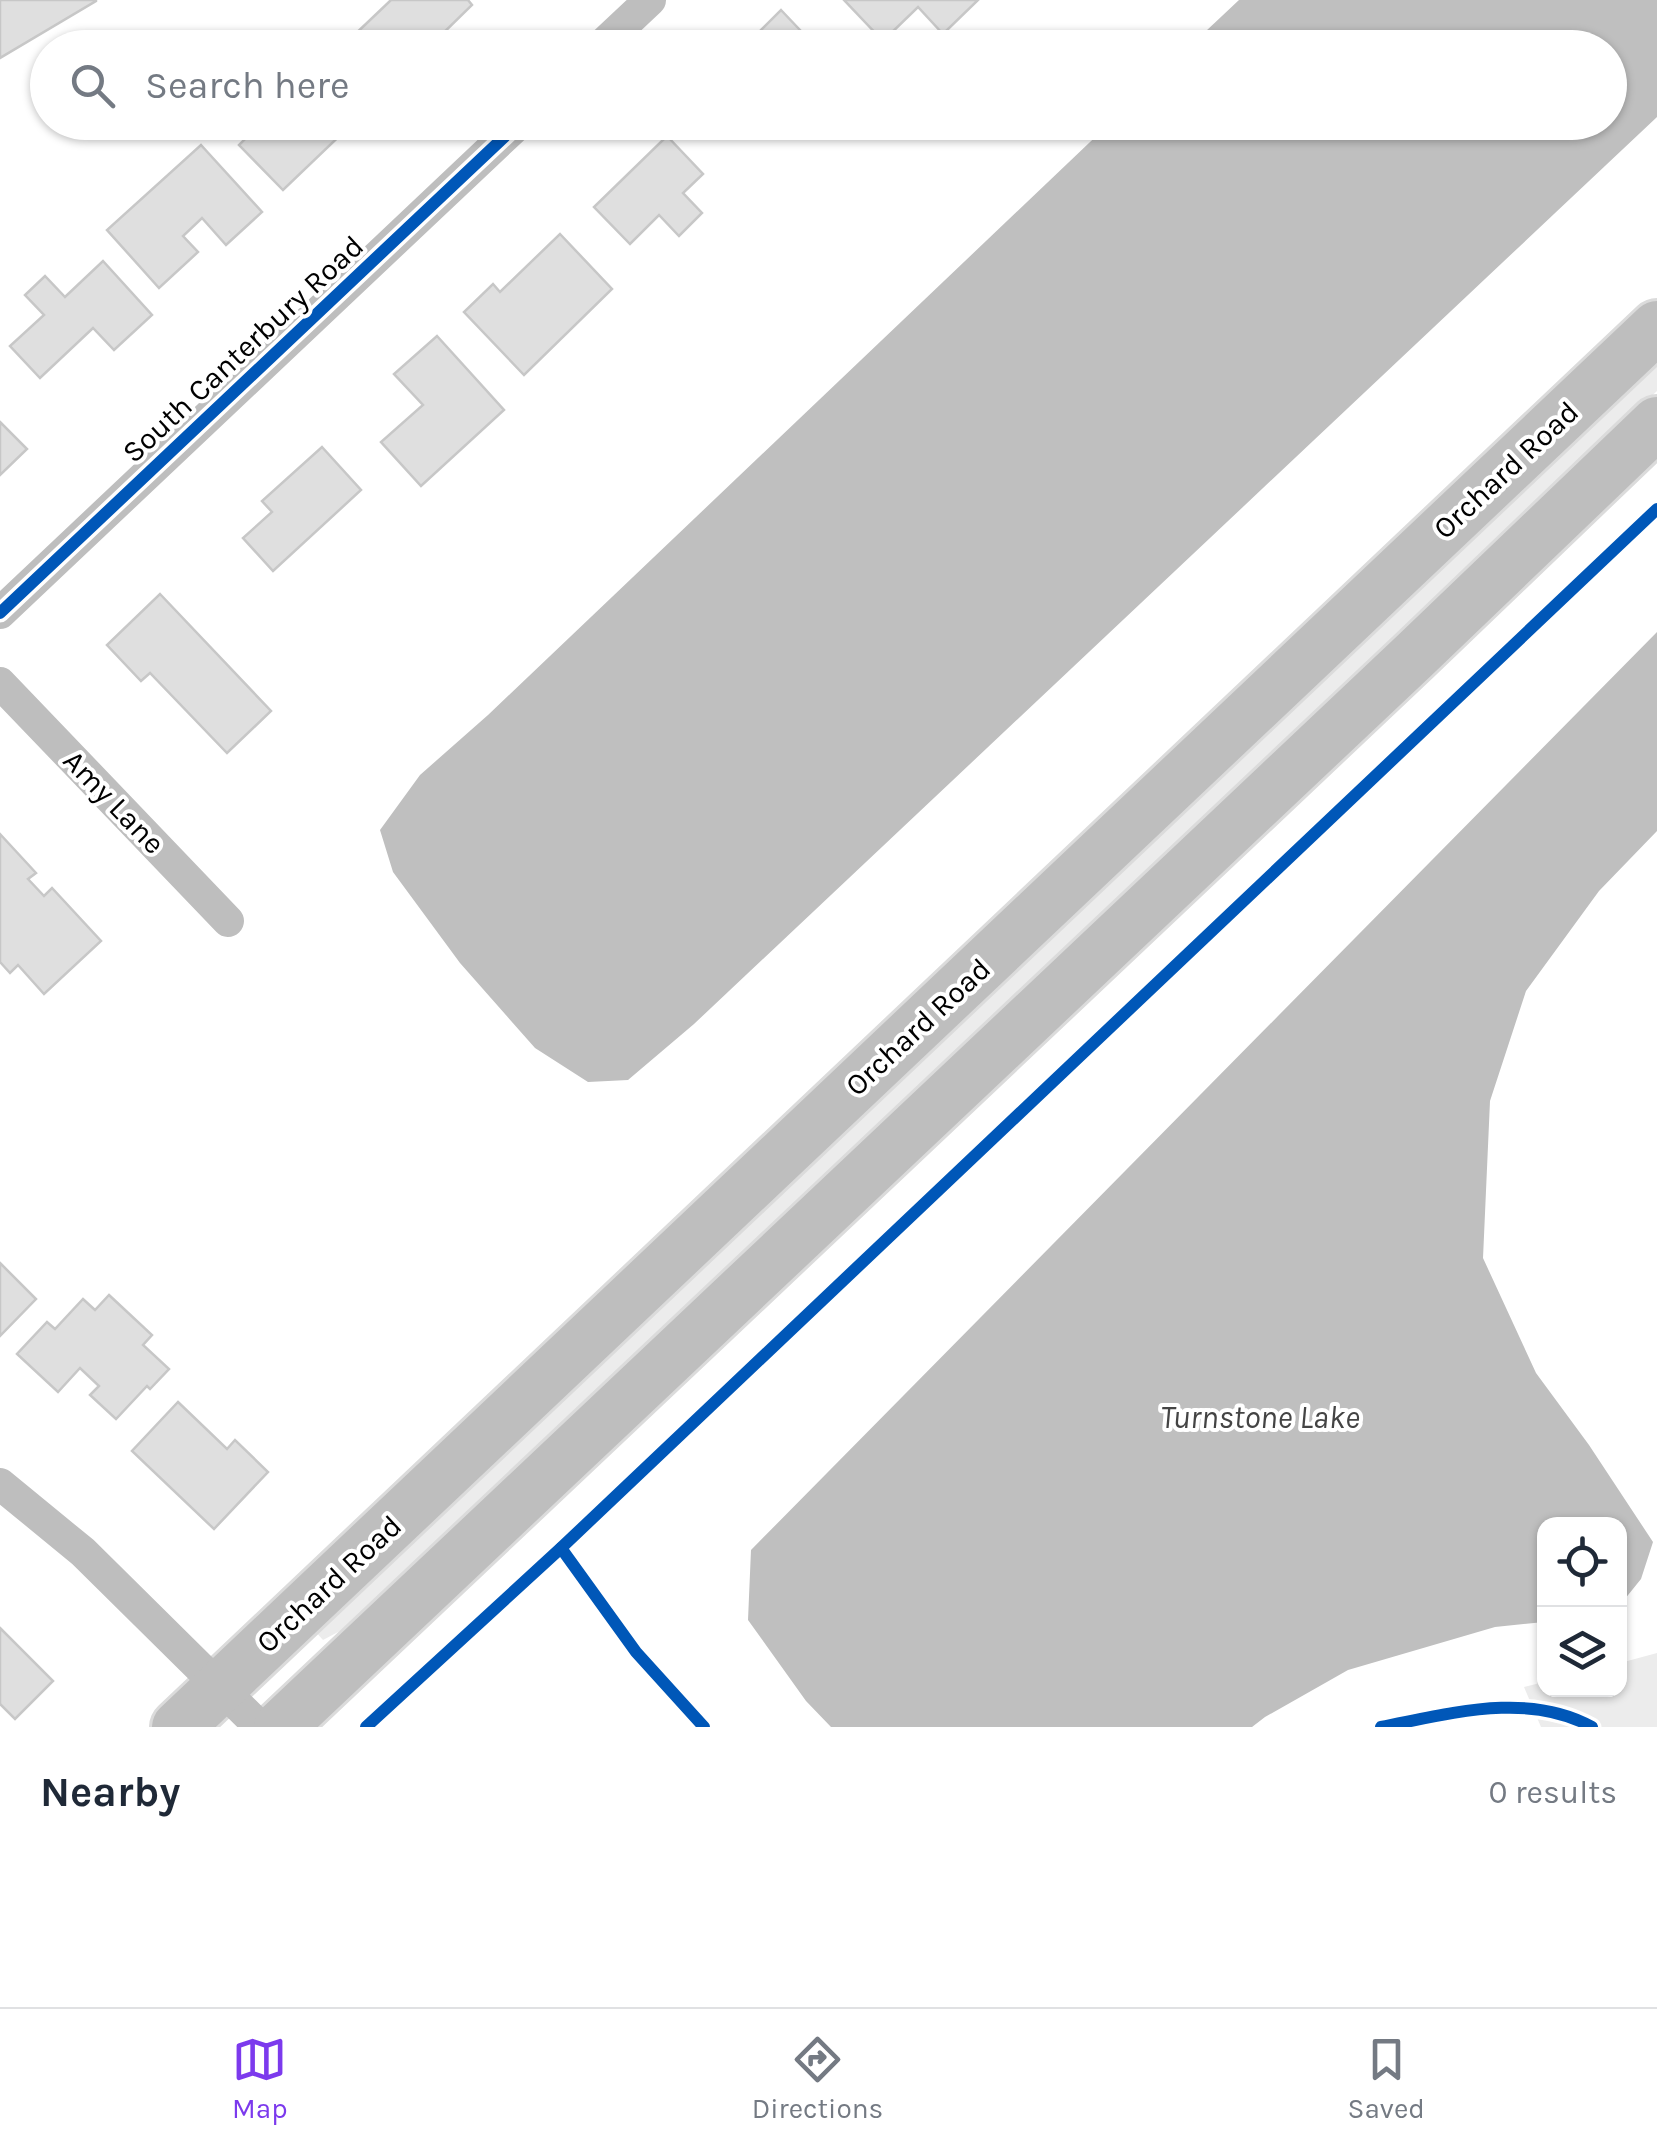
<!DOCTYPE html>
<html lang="en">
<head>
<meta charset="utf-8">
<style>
  :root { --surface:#fff; --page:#f6f6f7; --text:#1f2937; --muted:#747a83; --line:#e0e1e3; --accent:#7c3aed }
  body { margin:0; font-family:Karla,sans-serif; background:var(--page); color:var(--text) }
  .controls { position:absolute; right:30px; bottom:30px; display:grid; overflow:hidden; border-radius:20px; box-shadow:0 2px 8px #0004 }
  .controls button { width:90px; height:90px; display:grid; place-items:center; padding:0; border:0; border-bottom:2px solid var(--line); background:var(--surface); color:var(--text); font:50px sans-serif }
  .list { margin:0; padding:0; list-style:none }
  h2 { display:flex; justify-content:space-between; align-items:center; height:130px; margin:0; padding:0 40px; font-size:42px }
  h2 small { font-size:32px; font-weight:400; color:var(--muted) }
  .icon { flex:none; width:55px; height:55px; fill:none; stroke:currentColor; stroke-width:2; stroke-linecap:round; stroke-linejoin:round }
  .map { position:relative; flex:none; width:1657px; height:1727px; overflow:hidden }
  .search { position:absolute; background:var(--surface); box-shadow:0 2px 8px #0004; left:30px; right:30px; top:30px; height:110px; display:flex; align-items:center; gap:25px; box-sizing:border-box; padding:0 35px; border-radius:55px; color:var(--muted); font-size:38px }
  .sheet { height:280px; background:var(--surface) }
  nav { display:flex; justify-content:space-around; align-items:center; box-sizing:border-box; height:140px; border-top:2px solid var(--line); background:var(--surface); font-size:28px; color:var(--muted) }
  nav a { display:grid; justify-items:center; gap:5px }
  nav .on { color:var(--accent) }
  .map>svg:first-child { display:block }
</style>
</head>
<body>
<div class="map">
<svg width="1657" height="1727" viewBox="0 0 1657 1727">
  <rect width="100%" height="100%" fill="#fff"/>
  <g fill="#ececec">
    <path d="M1657,358V391L355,1623L323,1640L314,1630Z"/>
    <path d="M1657,1653V1727H1541L1524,1687L1544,1682V1690H1620V1663Z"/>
  </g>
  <g fill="#bfbfbf">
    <path d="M1239,0H1657V117L694,1024L628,1080L588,1082L535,1048L460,963L393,872L380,830L420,775L488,715L1110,123L1610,122V48L1189,47Z"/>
    <path d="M1657,632V831L1599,891L1526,991L1490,1101L1483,1258L1536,1373L1589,1445L1653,1542L1641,1579L1620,1605V1524H1544V1622L1495,1627L1348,1670L1265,1717L1252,1727H831L806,1701L748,1620L751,1550Z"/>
  </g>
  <g fill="#dfdfdf" stroke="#c7c7c7" stroke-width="2.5">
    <path d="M0,0H96V1L0,58Z"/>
    <path d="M391,0H468L472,5L428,48H353L348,41Z"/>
    <path d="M844,0H978L943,34L918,7L883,41Z"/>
    <path d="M781,10L817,48H743Z"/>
    <path d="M262,122H351L352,124L283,190L239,145Z"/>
    <path d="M667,136L703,174L683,193L702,213L679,236L659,215L630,244L594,207Z"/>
    <path d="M201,145L262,212L226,245L202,218L183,236L198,252L159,288L107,230Z"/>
    <path d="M560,234L612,289L524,375L464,312L493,284L500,292Z"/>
    <path d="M103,261L152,315L114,350L93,328L40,378L10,346L44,315L25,295L45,276L65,297Z"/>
    <path d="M437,336L504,410L421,486L381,442L423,405L394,374Z"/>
    <path d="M0,422L27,449L0,475Z"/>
    <path d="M322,447L361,490L273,571L243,538L272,512L262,501Z"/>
    <path d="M160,594L271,711L227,753L150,673L141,681L107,645Z"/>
    <path d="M0,834L36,873L28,879L44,896L52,888L101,941L44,994L18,965L10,973L0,962Z"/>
    <path d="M0,1263L36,1299L0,1336Z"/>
    <path d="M109,1295L152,1335L143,1345L169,1369L150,1389L147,1386L116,1419L90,1395L99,1386L80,1368L58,1392L17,1354L47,1322L55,1329L83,1299L95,1310Z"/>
    <path d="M178,1402L227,1449L235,1440L268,1472L214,1529L132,1451Z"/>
    <path d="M0,1628L53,1681L15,1719L0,1704Z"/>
  </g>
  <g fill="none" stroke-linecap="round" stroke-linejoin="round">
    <g stroke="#dbdbdb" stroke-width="58">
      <g id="primary">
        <path d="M178,1727L1657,327"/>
        <path d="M280,1727L1414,656L1657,423"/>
      </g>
    </g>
    <g stroke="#bebebe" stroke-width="32">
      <path d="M599,48L650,0"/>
      <path d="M0,613L520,122"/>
      <path d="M0,683L228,921"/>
      <path d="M0,1484L83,1552L260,1727"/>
    </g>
    <use href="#primary" stroke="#bebebe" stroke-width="52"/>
    <g stroke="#fff" stroke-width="19">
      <g id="cycleway">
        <path d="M0,613L520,122"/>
        <path d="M561,1548L636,1652L704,1727"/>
        <path d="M366,1727L561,1548L1657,509"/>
        <path d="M1381,1727C1449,1714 1528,1691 1592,1727"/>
      </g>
    </g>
    <use href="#cycleway" stroke="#0057b8" stroke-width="12"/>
  </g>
  <g text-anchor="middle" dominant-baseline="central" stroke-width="8" stroke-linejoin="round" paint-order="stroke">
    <g font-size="30" fill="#000" stroke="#fff">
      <text transform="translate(243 349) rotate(-43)">South Canterbury Road</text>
      <text transform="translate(1506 470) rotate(-43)">Orchard Road</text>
      <text transform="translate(114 802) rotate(46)">Amy Lane</text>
      <text transform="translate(918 1027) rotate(-43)">Orchard Road</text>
      <text transform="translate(329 1584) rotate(-43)">Orchard Road</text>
    </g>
    <g font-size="32" font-style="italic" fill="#444" stroke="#fff">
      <text x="1260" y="1417">Turnstone Lake</text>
    </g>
  </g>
</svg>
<div class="controls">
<button><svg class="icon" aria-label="locate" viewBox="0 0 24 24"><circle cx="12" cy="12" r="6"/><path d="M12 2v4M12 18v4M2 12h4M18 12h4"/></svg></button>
<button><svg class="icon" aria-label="layers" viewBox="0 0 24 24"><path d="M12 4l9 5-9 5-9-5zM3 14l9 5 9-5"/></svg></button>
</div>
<div class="search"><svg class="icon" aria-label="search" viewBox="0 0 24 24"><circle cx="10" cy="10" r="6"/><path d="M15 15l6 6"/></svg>Search here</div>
</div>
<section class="sheet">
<h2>Nearby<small>0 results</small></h2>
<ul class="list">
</ul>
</section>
<nav>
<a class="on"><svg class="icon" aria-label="map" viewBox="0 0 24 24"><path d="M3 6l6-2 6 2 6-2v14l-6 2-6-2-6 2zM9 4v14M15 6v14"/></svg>Map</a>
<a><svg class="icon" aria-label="directions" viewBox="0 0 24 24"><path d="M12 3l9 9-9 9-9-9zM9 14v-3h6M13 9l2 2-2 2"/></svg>Directions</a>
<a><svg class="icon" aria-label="saved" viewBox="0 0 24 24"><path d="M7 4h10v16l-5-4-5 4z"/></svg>Saved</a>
</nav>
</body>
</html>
